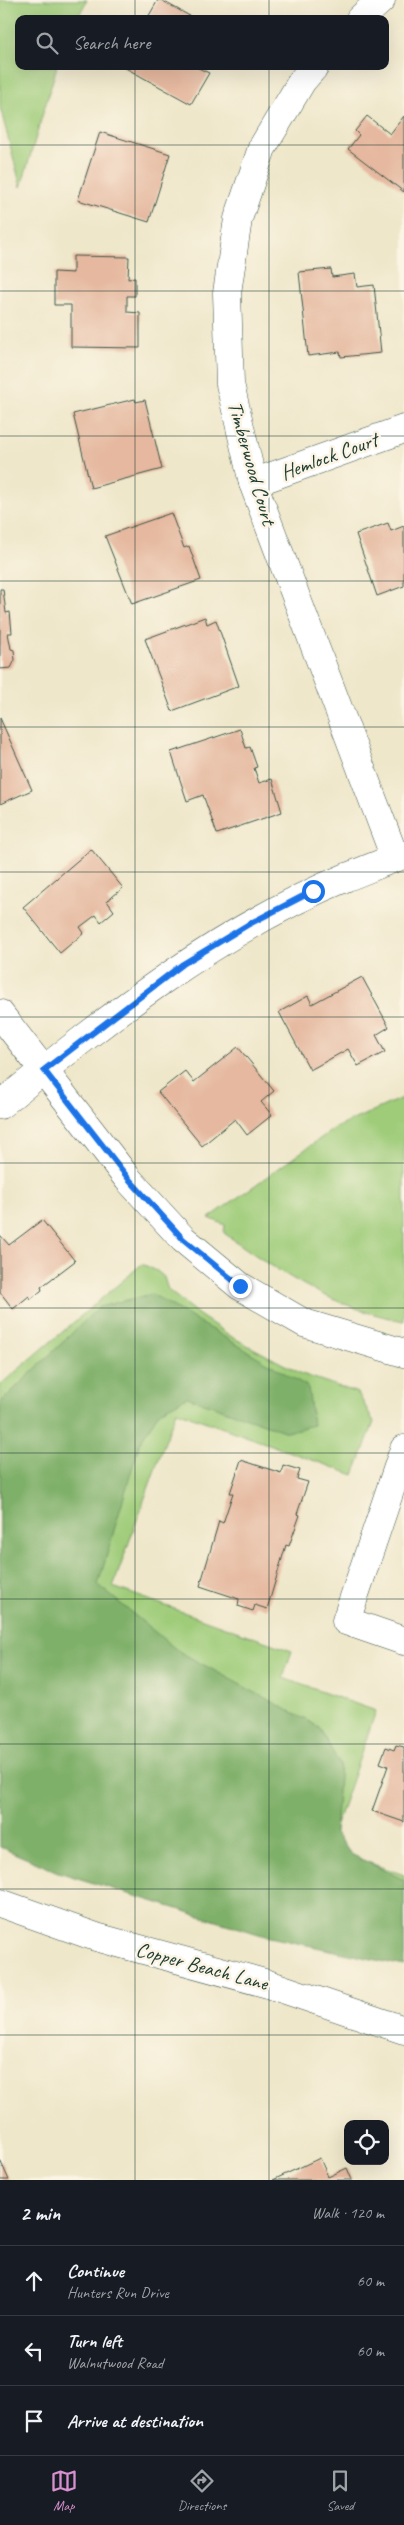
<!DOCTYPE html>
<html lang="en">
<head>
<meta charset="utf-8">
<style>
  :root { --surface:#171b24; --page:#20242c; --text:#f1f3f6; --muted:#9ea1a6; --line:#363941; --accent:#d690ce }
  body { margin:0; font-family:Caveat,sans-serif; background:var(--page); color:var(--text) }
  .controls { position:absolute; right:15px; bottom:15px; display:grid; overflow:hidden; border-radius:10px; box-shadow:0 5px 20px #0002 }
  .controls button { width:45px; height:45px; display:grid; place-items:center; padding:0; border:0; border-bottom:1px solid var(--line); background:var(--surface); color:var(--text); font:25px sans-serif }
  .stop { position:absolute; width:15px; height:15px; margin:-11px; border:4px solid #1a73e8; border-radius:50%; background:#fff }
  .stop.end { background:#1a73e8; border-color:#fff; box-shadow:0 1px 5px #0008 }
  .list { margin:0; padding:0; list-style:none }
  h2 { display:flex; justify-content:space-between; align-items:center; height:65px; margin:0; padding:0 20px; font-size:21px }
  h2 small { font-size:16px; font-weight:400; color:var(--muted) }
  .list li { display:grid; grid-template-columns:32px 1fr auto; gap:15px; align-items:center; box-sizing:border-box; height:70px; padding:0 20px; border-top:1px solid var(--line) }
  .list b { display:block; font-size:19px; white-space:nowrap }
  .list p { margin:0; font-size:16px; white-space:nowrap; color:var(--muted) }
  .list em { font-size:16px; font-style:normal; color:var(--muted) }
  .icon { flex:none; width:28px; height:28px; fill:none; stroke:currentColor; stroke-width:2; stroke-linecap:round; stroke-linejoin:round }
  .map { position:relative; flex:none; width:404px; height:2180px; overflow:hidden }
  .search { position:absolute; background:var(--surface); box-shadow:0 5px 20px #0002; left:15px; right:15px; top:15px; height:55px; display:flex; align-items:center; gap:12px; box-sizing:border-box; padding:0 18px; border-radius:10px; color:var(--muted); font-size:19px }
  .sheet { height:275px; background:var(--surface) }
  nav { display:flex; justify-content:space-around; align-items:center; box-sizing:border-box; height:70px; border-top:1px solid var(--line); background:var(--surface); font-size:14px; color:var(--muted) }
  nav a { display:grid; justify-items:center; gap:2px }
  nav .on { color:var(--accent) }
  .map>svg:first-child { display:block }
</style>
</head>
<body>
<div class="map">
<svg width="404" height="2180" viewBox="0 0 404 2180">
  <rect width="100%" height="100%" fill="#fcf5e5"/>
  <filter id="ink" filterUnits="userSpaceOnUse"><feTurbulence type="fractalNoise" baseFrequency=".02" numOctaves="2"/><feDisplacementMap in="SourceGraphic" scale="10" xChannelSelector="R" yChannelSelector="G"/><feConvolveMatrix kernelMatrix="1 2 1 2 8 2 1 2 1" color-interpolation-filters="sRGB"/></filter>
  <filter id="wash" filterUnits="userSpaceOnUse"><feTurbulence type="fractalNoise" baseFrequency=".0096" numOctaves="4" result="noise"/><feDisplacementMap in="SourceGraphic" scale="20" xChannelSelector="R" yChannelSelector="G"/><feGaussianBlur stdDeviation="1.12" result="paint"/><feColorMatrix in="noise" values="0 0 0 0 0 0 0 0 0 0 0 0 0 0 0 0 0 1.4 0 .05"/><feComposite in="paint" operator="in"/></filter>
  <g filter="url(#wash)">
    <rect width="100%" height="100%" fill="#efe7ca"/>
    <g fill="#9fcc79" stroke="#5f8456">
      <path d="M0,0H87L77,19H19V66H57L21,187L0,107Z"/>
      <path d="M404,1097V1321C333,1308 281,1274 224,1233L225,1225L209,1218L335,1128Z"/>
      <path d="M142,1264L157,1271L164,1277L168,1290L199,1315L232,1337L302,1374L358,1393L374,1422L354,1475L176,1411L113,1587L292,1651L283,1678L376,1711L328,1848L404,1875V1958L0,1813V1385Z"/>
    </g>
    <path fill="#7fb069" stroke="#4f764e" d="M152,1294L308,1387L313,1425L287,1432L187,1397L160,1411L140,1442L98,1585L178,1651L319,1727L340,1765L335,1833L351,1854L404,1880V1966L265,1936L58,1872L0,1847V1403L99,1307Z"/>
    <g id="blocks">
      <g fill="#e5b89f">
        <path d="M158,0H161L195,19H147Z"/>
        <path d="M122,66H194L209,73L191,104Z"/>
        <path d="M367,116L390,134L404,116V192L348,149L359,135L355,131Z"/>
        <path d="M100,132L170,154L149,222L78,200Z"/>
        <path d="M73,256L129,257L128,279L135,278V296H127V312L140,313V348L71,347V305H54V272L73,273Z"/>
        <path d="M331,269L332,277L355,274L357,287L374,285L381,353L341,357L340,352L308,356L299,272Z"/>
        <path d="M135,399L136,402L145,400L162,469L91,488L73,414Z"/>
        <path d="M171,513L184,548L189,546L201,580L132,604L105,536Z"/>
        <path d="M388,523L391,531L404,526V586L377,596L356,534Z"/>
        <path d="M0,589H3L6,613L10,612L12,633H8L11,649L14,650L15,660L11,668L0,669Z"/>
        <path d="M205,617L207,624L216,620L239,686L172,711L145,639Z"/>
        <path d="M0,718L32,790L0,804Z"/>
        <path d="M240,729L246,748L250,747L257,767L254,768L259,783L272,779L282,812L217,834L203,795L187,801L171,752Z"/>
        <path d="M91,849L123,888L107,901L114,911L101,922L96,915L80,927L84,933L60,953L23,907Z"/>
        <path d="M362,977L389,1027L376,1035L385,1052L358,1066L348,1049L310,1070L279,1012L308,996L312,1004Z"/>
        <path d="M238,1047L274,1091L261,1102L272,1115L247,1135L235,1119L202,1146L158,1092L185,1071L194,1082Z"/>
        <path d="M42,1220L75,1261L41,1287L42,1290L31,1299L29,1296L13,1309L0,1292V1235L9,1245Z"/>
        <path d="M241,1460L281,1473L283,1465L300,1470L297,1479L308,1482L297,1514L300,1515L289,1546L286,1545L267,1609L255,1605L253,1611L238,1606L239,1599L200,1586L219,1521L223,1523L233,1493H230Z"/>
        <path d="M396,1745L404,1747V1822L372,1811L388,1766L380,1763L386,1747L394,1750Z"/>
        <path d="M320,2158L328,2177L347,2168L352,2180H273Z"/>
        <path d="M0,2160L9,2180H0Z"/>
      </g>
    </g>
  </g>
  <g filter="url(#ink)">
    <use href="#blocks" fill-opacity="0" stroke="#3e564a" stroke-width="1"/>
    <g fill="none" stroke-linecap="round" stroke-linejoin="round">
      <g stroke="#3e564a" stroke-width="29">
        <g id="minor">
          <path d="M360,19L381,0"/>
          <path d="M315,66L302,81L262,148L238,219L227,293L230,384L253,483L395,858"/>
          <path d="M253,483L404,429"/>
          <path d="M0,1014L128,1179L183,1239L240,1286L304,1323L404,1353"/>
          <path d="M0,1105C108,1018 218,930 347,877C366,870 385,861 404,855"/>
          <path d="M404,1449L346,1621L404,1641"/>
          <path d="M0,1903L96,1937L268,1984L404,2030"/>
        </g>
      </g>
      <use href="#minor" stroke="#fff" stroke-width="28"/>
    </g>
  </g>
  <g fill="none" stroke-linecap="round" stroke-linejoin="round" filter="url(#ink)">
    <path stroke="#1a73e8" stroke-width="6" d="M240,1286L183,1239L128,1178L44,1070L183,964L249,924L313,891"/>
  </g>
  <path fill="none" stroke="#1f3d34" stroke-width="1" stroke-opacity="0.55" d="M135,0V19M269,0V19M135,66V2180M269,66V2180M0,145H404M0,291H404M0,436H404M0,581H404M0,727H404M0,872H404M0,1017H404M0,1163H404M0,1308H404M0,1453H404M0,1599H404M0,1744H404M0,1889H404M0,2035H404"/>
  <g text-anchor="middle" dominant-baseline="central" stroke-width="5" stroke-linejoin="round" paint-order="stroke">
    <g font-size="21" fill="#1f3d34" stroke="#fcf5e5">
      <text transform="translate(329 456) rotate(-20)">Hemlock Court</text>
      <text transform="translate(252 463) rotate(74)">Timberwood Court</text>
      <text transform="translate(202 1966) rotate(15)">Copper Beach Lane</text>
    </g>
  </g>
</svg>
<div class="controls">
<button><svg class="icon" aria-label="locate" viewBox="0 0 24 24"><circle cx="12" cy="12" r="6"/><path d="M12 2v4M12 18v4M2 12h4M18 12h4"/></svg></button>
</div>
<div class="stop" style="left:313px;top:891px"></div>
<div class="stop end" style="left:240px;top:1286px"></div>
<div class="search"><svg class="icon" aria-label="search" viewBox="0 0 24 24"><circle cx="10" cy="10" r="6"/><path d="M15 15l6 6"/></svg>Search here</div>
</div>
<section class="sheet">
<h2>2 min<small>Walk · 120 m</small></h2>
<ul class="list">
<li><svg class="icon" aria-label="ahead" viewBox="0 0 24 24"><path d="M12 20V5M6 11l6-6 6 6"/></svg><div><b>Continue</b><p>Hunters Run Drive</p></div><em>60 m</em></li>
<li><svg class="icon" aria-label="left" viewBox="0 0 24 24"><path d="M17 20v-9H6M10 6l-5 5 5 5"/></svg><div><b>Turn left</b><p>Walnutwood Road</p></div><em>60 m</em></li>
<li><svg class="icon" aria-label="arrive" viewBox="0 0 24 24"><path d="M6 21V4h12l-3 4 3 4H6"/></svg><div><b>Arrive at destination</b></div></li>
</ul>
</section>
<nav>
<a class="on"><svg class="icon" aria-label="map" viewBox="0 0 24 24"><path d="M3 6l6-2 6 2 6-2v14l-6 2-6-2-6 2zM9 4v14M15 6v14"/></svg>Map</a>
<a><svg class="icon" aria-label="directions" viewBox="0 0 24 24"><path d="M12 3l9 9-9 9-9-9zM9 14v-3h6M13 9l2 2-2 2"/></svg>Directions</a>
<a><svg class="icon" aria-label="saved" viewBox="0 0 24 24"><path d="M7 4h10v16l-5-4-5 4z"/></svg>Saved</a>
</nav>
</body>
</html>
